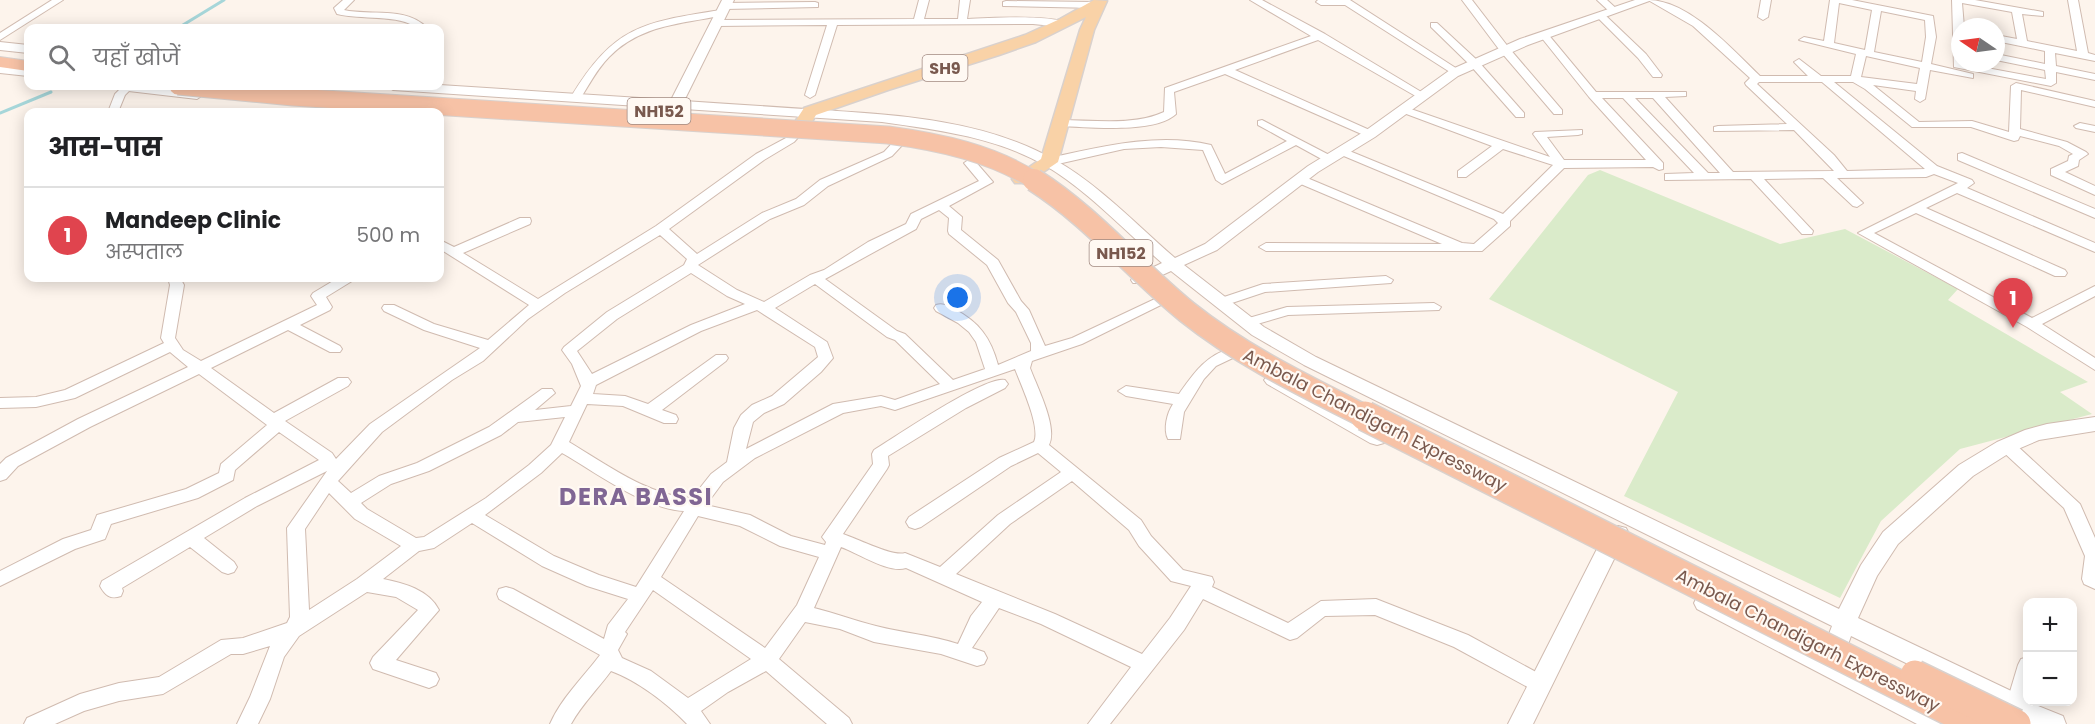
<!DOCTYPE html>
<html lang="hi">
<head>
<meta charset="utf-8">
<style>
  :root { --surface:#fff; --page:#f6f6f6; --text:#202124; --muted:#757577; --line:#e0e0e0; --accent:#0f766e }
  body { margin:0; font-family:Poppins,"Noto Sans Devanagari",sans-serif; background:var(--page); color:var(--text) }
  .controls { position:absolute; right:18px; bottom:18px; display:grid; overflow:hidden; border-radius:12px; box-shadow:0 3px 15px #0003 }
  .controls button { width:54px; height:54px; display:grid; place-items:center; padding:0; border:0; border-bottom:2px solid var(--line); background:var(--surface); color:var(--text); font:30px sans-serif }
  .compass { position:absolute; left:1951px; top:18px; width:54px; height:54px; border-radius:50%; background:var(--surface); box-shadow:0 3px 15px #0003; rotate:283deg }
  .you { position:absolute; left:958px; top:298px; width:21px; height:21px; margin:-15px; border:4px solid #fff; border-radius:50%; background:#1a73e8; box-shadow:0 0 0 9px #1a73e833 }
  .badge { display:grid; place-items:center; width:39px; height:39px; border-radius:50%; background:var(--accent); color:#fff; font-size:20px; font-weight:700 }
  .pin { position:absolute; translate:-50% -50px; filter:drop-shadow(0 2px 3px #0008) }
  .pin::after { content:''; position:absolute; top:32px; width:21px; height:18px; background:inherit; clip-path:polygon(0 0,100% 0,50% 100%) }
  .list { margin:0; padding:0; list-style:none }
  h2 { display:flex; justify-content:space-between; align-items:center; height:78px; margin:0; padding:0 24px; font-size:26px }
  h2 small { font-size:20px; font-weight:400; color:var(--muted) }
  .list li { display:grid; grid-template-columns:39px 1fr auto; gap:18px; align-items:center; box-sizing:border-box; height:96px; padding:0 24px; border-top:2px solid var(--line) }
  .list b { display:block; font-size:22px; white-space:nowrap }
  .list p { margin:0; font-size:20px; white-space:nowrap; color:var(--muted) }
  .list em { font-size:20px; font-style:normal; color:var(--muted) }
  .icon { flex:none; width:33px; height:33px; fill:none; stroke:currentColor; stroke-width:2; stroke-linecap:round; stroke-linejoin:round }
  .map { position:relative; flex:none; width:2095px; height:724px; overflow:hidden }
  .search { position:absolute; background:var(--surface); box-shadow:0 3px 15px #0003; left:24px; top:24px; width:420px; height:66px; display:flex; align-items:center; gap:15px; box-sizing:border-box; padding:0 21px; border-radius:12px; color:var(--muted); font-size:22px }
  .panel { position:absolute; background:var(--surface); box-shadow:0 3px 15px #0003; left:24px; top:108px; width:420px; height:174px; border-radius:12px }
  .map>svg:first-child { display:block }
</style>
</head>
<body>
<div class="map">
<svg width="2095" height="724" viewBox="0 0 2095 724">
  <rect width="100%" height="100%" fill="#fdf4ec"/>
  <path fill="#daebca" d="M1600,170L1780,244L1845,229L1958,289L1948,300L2088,382L2060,392L2092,414L1960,449L1881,521L1840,598L1624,496L1678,392L1489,299L1588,175Z"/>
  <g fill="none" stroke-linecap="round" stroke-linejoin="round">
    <g stroke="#a6d6d9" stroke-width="3">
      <path d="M178,28L224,0"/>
      <path d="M0,113L51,92"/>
    </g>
    <g stroke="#d0bbb0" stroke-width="2">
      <g id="minor">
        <path d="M52,0H63L0,40V33Z"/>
        <path d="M343,0H354L344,10C370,16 407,6 427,28H417C400,14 359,20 337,14L334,8Z"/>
        <path d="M919,0H929L924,19H958L960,0H970L967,19C988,18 1054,14 1068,24L1063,27L1033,24L837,25L815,95L810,98L805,95L827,25L716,26L711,23L716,20L914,19Z"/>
        <path d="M1250,0H1262L1325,34L1428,96L1427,98H1419L1318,40L1235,70L1374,132V136H1366L1225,74L1174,92L1176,114C1155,134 1088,127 1060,126L1054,123L1060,120C1093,120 1134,126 1164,112L1165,88L1311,36Z"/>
        <path d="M1318,0H1350L1462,72L1453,74L1345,5H1321L1316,2Z"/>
        <path d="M1462,0H1472L1509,48L1562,110V114H1554L1501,52Z"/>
        <path d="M1597,0H1607L1619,11L1611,13Z"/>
        <path d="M1648,0C1689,0 1732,49 1760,76H1808L1794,62L1799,59L1821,76H1851L1856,54L1799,40L1804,37L1824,41L1830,0H1852L1933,16L1936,37L1931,64L1973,74V78L1930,70L1925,99L1920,102L1915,99L1916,91L1873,85L1919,122L1972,121L2009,132L2011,86L2016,83L2095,101V107L2021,90L2020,129L2067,142L2086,152L2088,154L2079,160L2078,166L2065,172L2095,186V195L2051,175V169L2068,161L2069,156L2073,154L2059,146L2020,136L2018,140L2014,141L1971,127H1912L1865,89L1853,82H1834L1937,166L1972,180L1974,183L1967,188L2095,243V252L1957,193L1926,208L2065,270L2067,273L2065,276H2055L1916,213L1874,233L2032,318L2095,286V296L2042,324L2095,358V370L2027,327L1858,233L1958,183L1934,174L1926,177L1837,178L1863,203L1857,207L1853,206L1823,178L1764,179L1813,231L1812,234H1802L1751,179L1665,180V174L1694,173L1623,98H1602L1663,163V169L1659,170L1653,167L1564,168L1510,221V226L1482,251H1266L1259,247L1266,243L1442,244L1296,182V176L1300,175L1462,243L1474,244L1498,223L1494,219L1339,154V150H1347L1503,214L1553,165L1503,149L1466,177H1458V171L1492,146L1401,112L1399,110L1405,107L1550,157L1533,134L1535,132L1582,130V134L1578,135L1547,137L1564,160H1646L1589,97L1541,37L1539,35L1544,32L1547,33L1596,92H1686V96L1665,97L1733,172L1834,171L1794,130L1714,131V127L1718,126L1787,124L1746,85L1745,83L1750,78L1693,26ZM1839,3L1872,10L1865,50L1834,43ZM1881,11L1925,20L1926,37L1922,62L1874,52ZM1866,56L1920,68L1917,84L1861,77ZM1759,82H1822L1925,169L1847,171L1834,155L1757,84ZM1635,98H1653L1720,173H1708Z"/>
        <path d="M1761,0H1771L1768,17L1763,20L1758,17Z"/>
        <path d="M1952,0H1975L2043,12V16L2022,14L2027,41L2077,51L2068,0H2078L2088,53L2095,55V61L2055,53L2056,66L2095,74V80L2056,72V83L2051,86L1954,67ZM1962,3L2012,12L2017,39L1996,35V41L2045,51V64L1996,54V60L2045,70L2046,79L1960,63V27H1964Z"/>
        <path d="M1006,1L1095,2L1100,5L1095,8L1003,6V2Z"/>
        <path d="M815,2L818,3V7L725,9L720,6L725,3Z"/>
        <path d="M721,10L726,13L724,15C683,24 641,24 609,57C597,69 589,85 580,99H572L571,97C614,26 643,22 721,10Z"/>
        <path d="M1598,14H1604L1646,54L1662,75L1661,77H1653L1638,58L1598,18Z"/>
        <path d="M1431,23H1437L1478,61L1524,113V117H1516L1470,65L1431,27Z"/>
        <path d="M123,86H134L125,95L118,112H108L115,94Z"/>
        <path d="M1262,120L1337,159L1331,163L1327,162L1296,145L1222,184L1216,180L1203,150L1161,147L1124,149L1049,166L1043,162L1049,158C1101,147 1157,132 1211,145L1225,174L1287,141L1258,125V121Z"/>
        <path d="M2080,123L2095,126V132L2076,128L2074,126Z"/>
        <path d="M798,128L804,131L794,142L764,160L669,229L697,254L762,213L796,199L820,180L884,152L897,138L901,137L907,140L892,156L828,186L804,205L770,219L698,265L737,290L764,302L810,275L824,270L868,242L906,224L911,214L979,181L964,163L970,159L974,160L993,182L949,206L962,217L961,230L998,260L1021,301L1029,310L1045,346L1072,338L1157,298L1162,297L1169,301L1082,344L1032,361L1030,368C1037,387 1058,427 1049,445L1141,520L1151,536L1183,570L1212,577L1214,582L1212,587L1288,623L1321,601L1376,599L1468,635L1547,678L1550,684L1547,690L1540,693L1533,690L1454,647L1375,615L1325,616L1297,638L1290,640L1203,599L1184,630L1110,724H1088L1131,667L1041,624L999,608L972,648L984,652L987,658L984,664L977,666L941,654L874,642L840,629L805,622L779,659L849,718L852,724H827L766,671L728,692L701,711L710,724H687C667,703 638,681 611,671C597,690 582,704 571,724H550C562,697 582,679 600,655L499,599L497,594L499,589L506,587L513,589L604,639L608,625L628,599L587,586L542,566L472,523L434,548L419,551L383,579C404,583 429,590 439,610L396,660L436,673L439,679L436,685L429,688L373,669L370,663L373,657L418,610L396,597L367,592L299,636L284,657L270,699L258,724H237L250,697L270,646L243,654H231L163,694L119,701L84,711L55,724H24L27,718L80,694L119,683L159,677L221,640L243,638L287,623L290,617L287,528L327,471L257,506L204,538L234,562L237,567L234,572L228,574L222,572L190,547L122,588L123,591L121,596C110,600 105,595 100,586L102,581L245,498L319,460L279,432L235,470L233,480L198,498L111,524L105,539L75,549L0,586V571L63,539L91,530L97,515L186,489L219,473L221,464L267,425L199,374L90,427L18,466L6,479L0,481V464L6,458L78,419L188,367L170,352L75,398L36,407L0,408V398L36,397L65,390L164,343L161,338L170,285L168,278H180L184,285L175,338L183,350L201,361L317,305L311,296L313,293L338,278H353L352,281L326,297L332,307L330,310L300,325L340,346L342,349L340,352H330L288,330L211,368L274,413L338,378H348L351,382L348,386L285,421L332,453L336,459L370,424L480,348L424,330L384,311L382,308L384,305H394L434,324L488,340L529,305L440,249V240L454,247L520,218H530L531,221L530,224L463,253L538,299L656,226L756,154L786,138ZM939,210L949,218L948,231L949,234L987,265L1008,303L1016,312L1031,343V351L998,365C991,338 979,322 954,309C948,306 943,303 936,305L934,308L936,311L958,323L969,332L976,342L985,369L953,380L905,334L897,331L825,279L916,229L921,219ZM660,235L687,259L684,265L607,312L564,347L562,350L572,364L581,386L571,406L535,410L555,393L552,389H542L489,427L417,463L379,476L351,493L338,481L382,432L452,380L483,361L528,319L565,293ZM691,273L727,296L745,304L691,325L592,374L577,351L617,319ZM815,284L887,337L895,340L940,384L895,400L881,396L833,404L746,449L753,422L764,413L784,404L821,372L833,358L827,342L775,308ZM757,310L815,347L818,357L772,396L752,405L741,415L734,428L727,462L711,474L692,498C648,496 606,464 569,442L587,404L623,406L664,423H676L678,419L676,415L662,410L726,361L728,358L726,355H716L648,404L625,396L593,394L596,385L701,331ZM1015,369C1021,385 1041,427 1034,442L999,458L909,517L906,522L909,527L915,529L921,527L1011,466L1038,453L1061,472L998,515L940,567L905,553C893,557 858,539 843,534L887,469L889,465L888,456L966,408L1005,388L1008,384L1005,380C986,375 895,437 874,450L872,454L873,464L822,537L826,542L825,545L791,536L750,515L706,505L723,482L755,458L843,413L881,406L895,410ZM565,417L551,445L529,465L486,498L424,537L416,538L367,509L361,503L391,484L429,471L501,435L518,422ZM562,453C597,473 644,509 684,511L636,587L599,575L554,556L485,515L541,473ZM1072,481L1129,530L1139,546L1171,581L1191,586L1170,618L1142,654L1055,614L956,574L1010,524ZM329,493L355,519L401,546L357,579L309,610L305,529ZM698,516L740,526L780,546L819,557L797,605L765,648L661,577ZM841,547C858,553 889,574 906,568L982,602L971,616L958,644C931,635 903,633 876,626C855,621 835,613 814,608ZM653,590L751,659L688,698L651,671L622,658L618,650L627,634L625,632Z"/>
        <path d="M1962,153L2095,209V218L1958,160V154Z"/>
        <path d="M1386,276L1393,280L1391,283L1265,292L1220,307L1213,303L1215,300L1263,284Z"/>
        <path d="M1434,303L1441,307L1439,310L1288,315L1247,327L1240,323L1242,320L1287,307Z"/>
        <path d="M1232,348L1239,353L1237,356L1216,366L1204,379L1184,412L1180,439H1168C1163,429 1167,413 1173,404L1126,396L1118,391L1126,386L1179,394C1194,373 1206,355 1232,348Z"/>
        <path d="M2007,440L2013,442L2080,504L2095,538V589L2084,584L2082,579L2085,556L2064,508L2001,450L1999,446L2001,442Z"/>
        <path d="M2028,657V700L2023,711L2016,714L2009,711L2006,705L2018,665L2021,659Z"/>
      </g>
    </g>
    <g stroke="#d0bbb0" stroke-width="2">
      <g id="tertiary">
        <path d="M722,0H734L684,101C730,104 775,107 821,110C899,115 985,120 1055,160C1097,183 1138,226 1175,258L1205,244L1308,166L1365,131L1450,70L1520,39L1635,0H1652L1528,45L1458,76L1375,137L1318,172L1217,250L1184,265L1264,327L1316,357L1839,609L1861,565L1883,532L1959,465L1997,442L2025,430L2047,424L2095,417V431L2039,440L2011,452L1973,476L1898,544L1877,576L1858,618L2028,699V702L2063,716L2066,724H2030L1851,636L1842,662L1950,716L1953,724H1917L1697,609L1694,603L1697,597L1705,594L1713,597L1822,652L1832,626L1304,365L1252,335L1171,271L1145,283H1133L1131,280L1133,277L1162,263C1125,231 1088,191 1046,166C996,137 938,130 882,122L393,90L387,86L440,85L671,100Z"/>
        <path d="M0,42L28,45V53L0,50Z"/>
        <path d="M0,65L28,68V76L0,73Z"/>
        <path d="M114,86H149L197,91L203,95L197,99L120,90Z"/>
        <path d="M1273,374L1384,433L1387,438L1384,443L1377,445L1370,443L1267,384L1264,380L1267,376Z"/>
        <path d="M1618,526L1626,528L1629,534L1616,555L1533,724H1508L1599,545L1610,528Z"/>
      </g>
    </g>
    <g stroke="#d9d1cd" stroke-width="3">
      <path id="primary" d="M1094,0L1107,1L1094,30L1058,162L1027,183H1015L1012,179L1041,159L1080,30L1086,17L1036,42L999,55L888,90L816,115L804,135H792L789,131L804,108L1025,35L1060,19Z"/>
    </g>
    <g stroke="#d9d1cd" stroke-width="2">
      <path id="trunk" d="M0,57L28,61V71L0,67Z"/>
    </g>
    <use href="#minor" fill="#fff" fill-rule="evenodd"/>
    <use href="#tertiary" fill="#fff" fill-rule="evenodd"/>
    <use href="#primary" fill="#f9d2a7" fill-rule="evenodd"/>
    <use href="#trunk" fill="#f7c2a6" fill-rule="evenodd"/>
    <g stroke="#d9d1cd" stroke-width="19" stroke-linecap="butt">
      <path id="trunk-bridge-far2" d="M178,86L293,97L888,135C940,142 992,153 1037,182"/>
    </g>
    <g stroke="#d9d1cd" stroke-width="25" stroke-linecap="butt">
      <path id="trunk-bridge-far1" d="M1034,180C1092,217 1134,269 1187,312C1242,356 1305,386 1368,418"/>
    </g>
    <g stroke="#d9d1cd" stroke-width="32" stroke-linecap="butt">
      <g id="trunk-bridge">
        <path d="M1365,416L1976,724"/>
        <path d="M1915,675L2016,724"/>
      </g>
    </g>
    <use href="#trunk-bridge-far2" stroke="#f7c2a6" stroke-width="17"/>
    <use href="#trunk-bridge-far1" stroke="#f7c2a6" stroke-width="22"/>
    <use href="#trunk-bridge" stroke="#f7c2a6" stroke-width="29"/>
  </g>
  <g text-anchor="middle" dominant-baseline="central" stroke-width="4.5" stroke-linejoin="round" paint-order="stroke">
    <g fill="#fff9f3" stroke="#a18980" stroke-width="1.5">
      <rect x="922.5" y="55" width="45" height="26" rx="4.5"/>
      <rect x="627.5" y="98" width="63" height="26" rx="4.5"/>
      <rect x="1089.5" y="240" width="63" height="26" rx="4.5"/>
    </g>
    <g font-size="16" font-weight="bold" fill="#79594e">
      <text x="945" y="68">SH9</text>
      <text x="659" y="111">NH152</text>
      <text x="1121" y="253">NH152</text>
    </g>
    <g font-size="18" fill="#79594e" stroke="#fff9f3">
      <text transform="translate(1375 420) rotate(27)">Ambala Chandigarh Expressway</text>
      <text transform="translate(1808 640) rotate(27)">Ambala Chandigarh Expressway</text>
    </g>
    <g font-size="24" font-weight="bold" letter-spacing="1.5" fill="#806694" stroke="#fff9f3">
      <text x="636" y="496">DERA BASSI</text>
    </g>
  </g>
</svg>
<div class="controls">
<button>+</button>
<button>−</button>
</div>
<svg class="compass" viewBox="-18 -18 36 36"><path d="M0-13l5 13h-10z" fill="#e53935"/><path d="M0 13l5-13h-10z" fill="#757577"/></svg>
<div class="you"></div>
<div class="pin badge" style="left:2013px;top:328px;background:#e0444e">1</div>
<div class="search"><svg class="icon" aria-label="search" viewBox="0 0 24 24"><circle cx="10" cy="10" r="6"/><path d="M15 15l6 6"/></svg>यहाँ खोजें</div>
<section class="panel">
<h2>आस-पास<small></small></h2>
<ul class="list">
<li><span class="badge" style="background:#e0444e">1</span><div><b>Mandeep Clinic</b><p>अस्पताल</p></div><em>500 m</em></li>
</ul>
</section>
</div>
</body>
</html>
